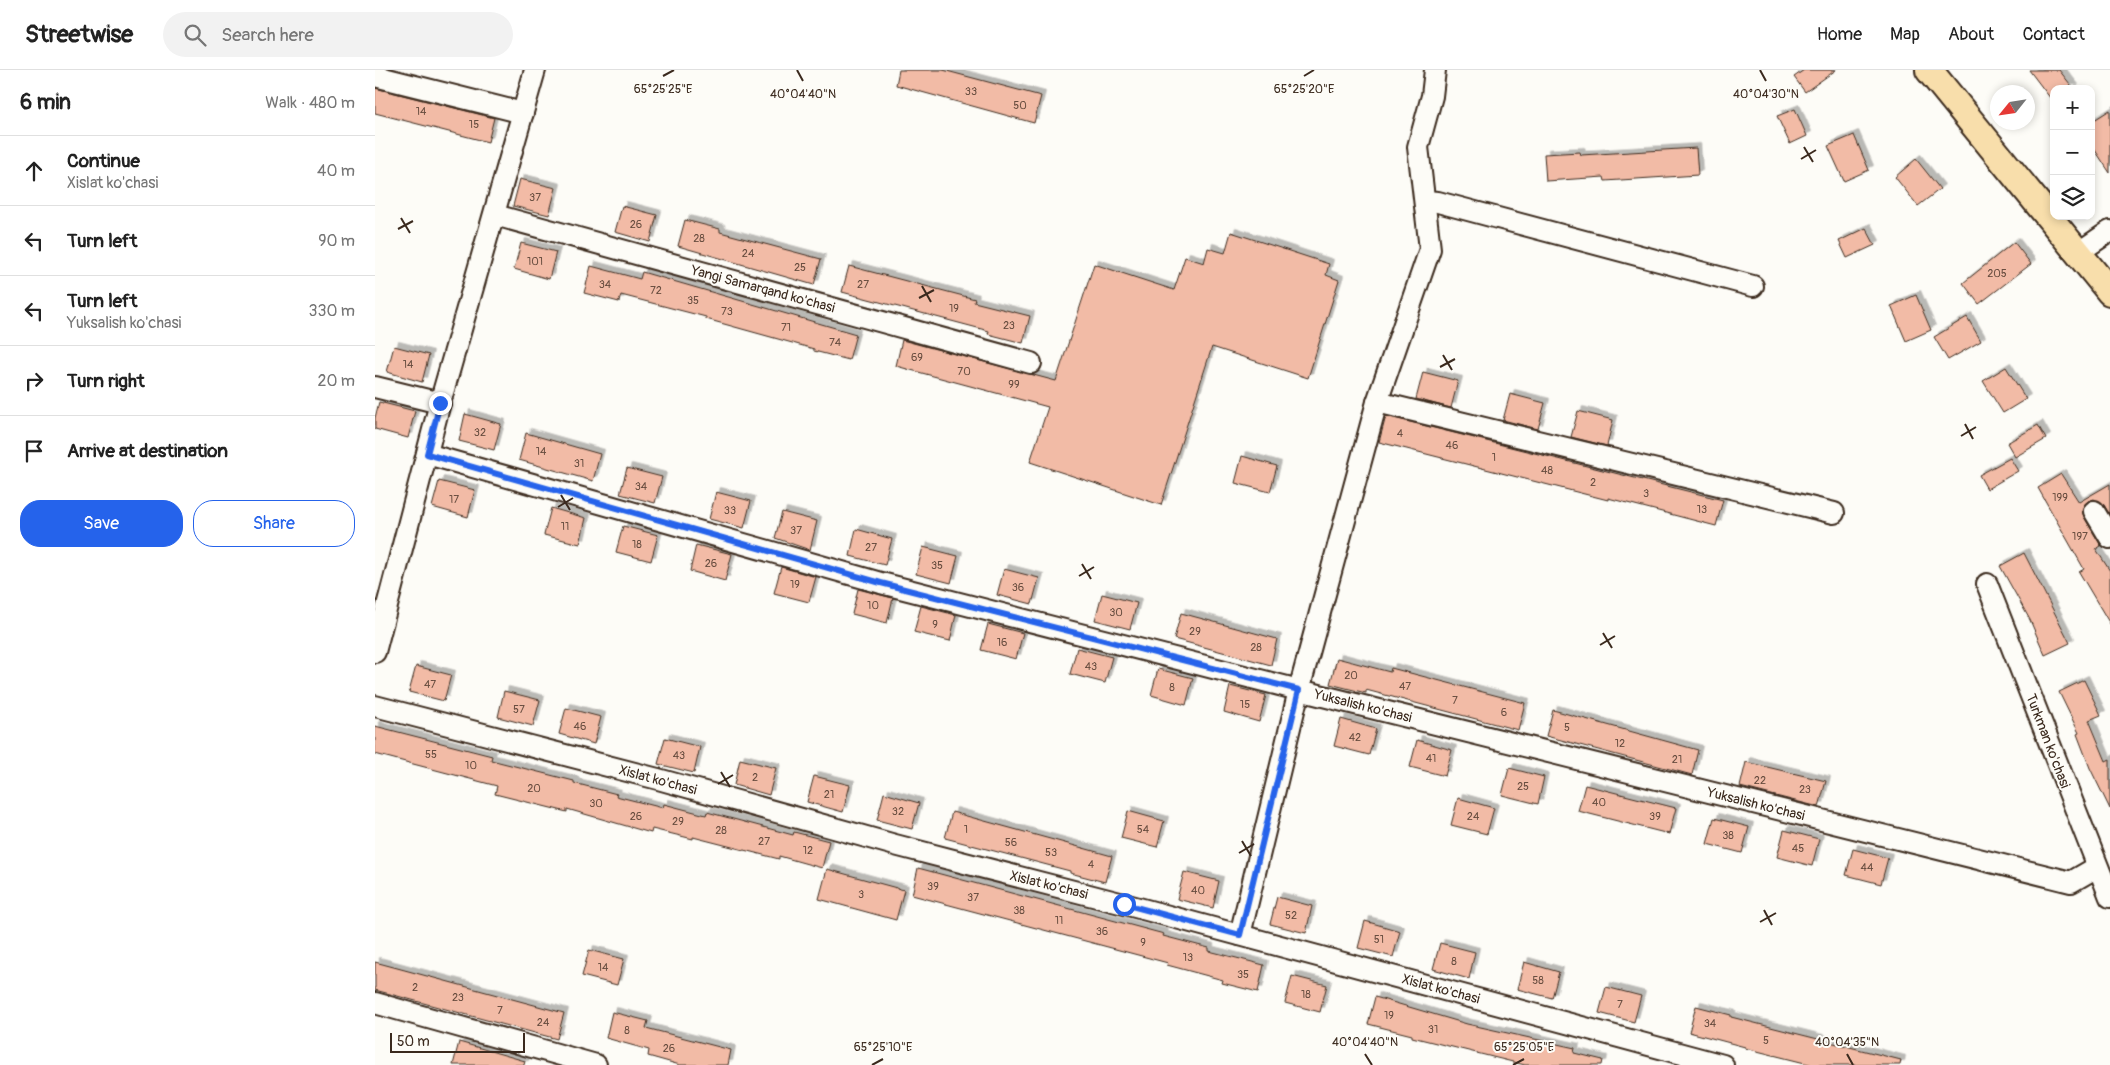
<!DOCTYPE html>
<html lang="en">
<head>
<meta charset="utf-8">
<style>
  :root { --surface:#fff; --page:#f2f2f2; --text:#222; --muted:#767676; --line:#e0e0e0; --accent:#2563eb }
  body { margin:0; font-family:Pangolin,sans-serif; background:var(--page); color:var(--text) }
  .controls { position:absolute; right:15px; top:15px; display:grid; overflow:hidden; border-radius:10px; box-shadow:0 2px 8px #0003 }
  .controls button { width:45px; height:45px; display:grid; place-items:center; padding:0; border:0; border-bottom:1px solid var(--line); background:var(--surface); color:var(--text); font:25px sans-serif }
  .compass { position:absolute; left:1615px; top:15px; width:45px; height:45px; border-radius:50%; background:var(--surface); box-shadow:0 2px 8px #0003; rotate:240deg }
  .scale { position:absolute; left:15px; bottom:12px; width:135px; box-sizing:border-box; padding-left:5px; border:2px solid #3b2a1e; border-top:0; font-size:14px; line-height:18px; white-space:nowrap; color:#3b2a1e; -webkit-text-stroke:4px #fdfcf7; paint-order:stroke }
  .stop { position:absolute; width:15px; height:15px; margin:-11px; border:4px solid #2563eb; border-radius:50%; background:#fff }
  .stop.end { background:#2563eb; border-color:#fff; box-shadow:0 1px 5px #0008 }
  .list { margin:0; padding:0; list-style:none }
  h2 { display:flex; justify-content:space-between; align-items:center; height:65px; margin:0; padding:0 20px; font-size:21px }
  h2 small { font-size:16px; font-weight:400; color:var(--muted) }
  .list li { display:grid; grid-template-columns:32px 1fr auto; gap:15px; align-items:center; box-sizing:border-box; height:70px; padding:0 20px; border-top:1px solid var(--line) }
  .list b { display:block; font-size:19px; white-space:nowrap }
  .list p { margin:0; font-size:16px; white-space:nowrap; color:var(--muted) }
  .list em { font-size:16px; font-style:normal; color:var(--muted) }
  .actions { display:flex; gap:10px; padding:15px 20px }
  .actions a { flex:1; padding:11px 0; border:1px solid var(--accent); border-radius:20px; text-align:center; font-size:18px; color:var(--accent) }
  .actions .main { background:var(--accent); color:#fff }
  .icon { flex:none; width:28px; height:28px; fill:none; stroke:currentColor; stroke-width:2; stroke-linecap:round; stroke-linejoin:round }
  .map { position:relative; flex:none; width:1735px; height:995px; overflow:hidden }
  header { display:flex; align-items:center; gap:30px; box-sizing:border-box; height:70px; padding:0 25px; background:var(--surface); border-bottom:1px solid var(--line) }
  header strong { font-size:24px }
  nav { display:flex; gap:28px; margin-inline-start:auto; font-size:18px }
  .search { width:350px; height:45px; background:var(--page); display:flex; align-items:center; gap:12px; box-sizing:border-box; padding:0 18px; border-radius:28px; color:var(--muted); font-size:19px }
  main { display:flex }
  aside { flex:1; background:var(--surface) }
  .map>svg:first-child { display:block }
</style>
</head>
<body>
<header>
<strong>Streetwise</strong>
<div class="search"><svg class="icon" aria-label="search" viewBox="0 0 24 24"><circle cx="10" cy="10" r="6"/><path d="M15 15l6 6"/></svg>Search here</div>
<nav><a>Home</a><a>Map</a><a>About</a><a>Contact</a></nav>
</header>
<main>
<aside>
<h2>6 min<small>Walk · 480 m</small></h2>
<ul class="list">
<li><svg class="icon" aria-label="ahead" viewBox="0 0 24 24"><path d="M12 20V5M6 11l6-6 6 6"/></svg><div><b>Continue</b><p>Xislat ko'chasi</p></div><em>40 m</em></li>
<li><svg class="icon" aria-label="left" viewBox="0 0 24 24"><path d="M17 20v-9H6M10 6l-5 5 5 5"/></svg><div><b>Turn left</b></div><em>90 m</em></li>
<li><svg class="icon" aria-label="left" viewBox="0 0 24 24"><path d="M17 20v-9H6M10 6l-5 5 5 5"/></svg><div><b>Turn left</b><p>Yuksalish ko'chasi</p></div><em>330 m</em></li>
<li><svg class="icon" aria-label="right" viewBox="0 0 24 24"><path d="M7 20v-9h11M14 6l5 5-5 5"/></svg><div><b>Turn right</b></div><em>20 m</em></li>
<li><svg class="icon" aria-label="arrive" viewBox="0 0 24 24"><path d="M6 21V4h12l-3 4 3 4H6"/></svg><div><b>Arrive at destination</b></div></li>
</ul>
<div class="actions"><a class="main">Save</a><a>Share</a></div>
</aside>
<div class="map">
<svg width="1735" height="995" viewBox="0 0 1735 995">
  <defs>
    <filter id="shadow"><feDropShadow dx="4.5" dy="-4.5" stdDeviation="0" flood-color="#0004"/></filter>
  </defs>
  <rect width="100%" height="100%" fill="#fdfcf7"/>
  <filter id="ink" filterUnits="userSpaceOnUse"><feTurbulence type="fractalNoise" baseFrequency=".02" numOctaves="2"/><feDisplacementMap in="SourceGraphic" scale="10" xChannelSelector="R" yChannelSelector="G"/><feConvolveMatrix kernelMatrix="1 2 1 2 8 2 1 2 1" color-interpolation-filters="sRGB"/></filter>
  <g filter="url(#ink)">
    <g fill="#f2bba6" stroke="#3b2a1e" filter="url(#shadow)">
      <path d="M524,0H568L666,26L659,53L521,15Z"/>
      <path d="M1429,0H1461L1430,22L1419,7Z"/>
      <path d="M1654,0H1684L1699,19H1679V33Z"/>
      <path d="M0,18L119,48L113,72L0,43Z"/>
      <path d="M1420,39L1432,66L1415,74L1402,46Z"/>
      <path d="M1735,40V103L1716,74V52Z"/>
      <path d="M1479,65L1494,100L1469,111L1453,76Z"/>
      <path d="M1321,78L1323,105L1230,111L1229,107L1171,111L1169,84L1205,82L1206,85Z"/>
      <path d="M1541,89L1565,119L1543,136L1520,107Z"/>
      <path d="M145,109L181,118L174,145L138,136Z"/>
      <path d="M247,136L282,145L275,172L240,162Z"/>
      <path d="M310,150L345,159V162L446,189L439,215L303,176Z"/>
      <path d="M1491,158L1500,175L1472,188L1464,171Z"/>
      <path d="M856,162L954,194L951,205L964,210L933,308L837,277L786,435L655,392L673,337L521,296L527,270L681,311L719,194L799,220L810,187L829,193L833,178L850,183Z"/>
      <path d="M1639,172L1656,194L1604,234L1588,213Z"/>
      <path d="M146,173L181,182L174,209L139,199Z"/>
      <path d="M216,196L265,209L267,202L481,264L474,290L439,281V279L331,249V247L246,225L244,232L209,223Z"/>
      <path d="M474,196L600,229L599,232L655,246L648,273L613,264L614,261L467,222Z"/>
      <path d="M1541,225L1556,260L1531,271L1516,236Z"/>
      <path d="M1592,247L1606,271L1573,290L1559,267Z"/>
      <path d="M19,276L54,285L47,312L12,302Z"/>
      <path d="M1631,297L1651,329L1628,343L1608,311Z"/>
      <path d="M1048,302L1083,311L1076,338L1041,329Z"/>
      <path d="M1135,324L1170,333L1163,359L1128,350Z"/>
      <path d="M4,332L40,341L33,368L0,359V348Z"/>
      <path d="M1203,341L1238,350L1232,376L1196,367Z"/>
      <path d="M90,344L126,354L119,380L84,371Z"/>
      <path d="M1011,346L1348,430L1341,456L1233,428V430L1004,372Z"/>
      <path d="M1663,355L1671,369L1640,387L1632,373Z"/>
      <path d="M151,363L225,384L218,411L144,390Z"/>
      <path d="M867,386L902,396L895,422L860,413Z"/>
      <path d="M1635,388L1643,401L1612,419L1604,405Z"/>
      <path d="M252,398L287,407L280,433L245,424Z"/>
      <path d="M1686,404L1704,432L1735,414V445L1729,435L1719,429L1713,431L1707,441L1709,447L1726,476L1721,479L1735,501V554L1704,502L1709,499L1663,418Z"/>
      <path d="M64,411L100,420L93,447L57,437Z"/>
      <path d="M341,422L376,431L369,458L334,449Z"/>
      <path d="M176,438L211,448L205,474L169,465Z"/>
      <path d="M407,442L442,451L435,480L400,468Z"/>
      <path d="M248,456L283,465L276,491L241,482Z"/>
      <path d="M481,459L517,469L510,495L475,486Z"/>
      <path d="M321,475L357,484L350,511L315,501Z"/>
      <path d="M548,477L583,486L576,513L541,504Z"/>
      <path d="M1649,483L1695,573L1670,585L1655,550L1625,496Z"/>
      <path d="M406,497L441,507L434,532L399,523Z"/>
      <path d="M629,499L664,508L657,534L622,525Z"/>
      <path d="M483,519L518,528L512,553L477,544Z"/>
      <path d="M727,524L762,533L755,559L720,550Z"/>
      <path d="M546,536L581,545L575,571L539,562Z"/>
      <path d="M806,543L902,569L896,595L799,569Z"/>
      <path d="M613,554L648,563L641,589L606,580Z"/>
      <path d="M702,578L737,587L730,613L695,604Z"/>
      <path d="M962,588L1015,602L1016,598L1150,633L1143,660L991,620V623L955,614Z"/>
      <path d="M41,596L76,605L69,631L34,622Z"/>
      <path d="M783,599L818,608L811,635L776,625Z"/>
      <path d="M1709,610L1726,645L1714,650L1731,691L1735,689V739L1715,698L1702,664L1704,663L1684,622Z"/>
      <path d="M855,616L891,625L884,652L849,642Z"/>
      <path d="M129,621L165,630L158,656L123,647Z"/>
      <path d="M191,638L226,647L219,674L184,664Z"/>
      <path d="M1178,640L1323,680L1317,705L1171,666Z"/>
      <path d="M966,649L1001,659L994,685L959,676Z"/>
      <path d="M0,656L117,686L116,690L199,711V713L242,724L241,726L288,738L289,734L331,745L332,742L418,765L419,762L454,771L447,798L404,786V789L318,767V769L277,759L276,763L192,739V742L120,724L122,716L0,684Z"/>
      <path d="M290,668L325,677L319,703L283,694Z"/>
      <path d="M1042,670L1077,680L1070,706L1035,697Z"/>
      <path d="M365,689L401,698L394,725L359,715Z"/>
      <path d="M1371,692L1451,711L1444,737L1365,717Z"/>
      <path d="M1134,698L1169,707L1163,734L1127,725Z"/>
      <path d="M439,706L475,715L468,742L432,732Z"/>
      <path d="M1210,715L1301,738L1294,764L1203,741Z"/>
      <path d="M509,723L544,733L537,759L502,750Z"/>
      <path d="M1083,728L1119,738L1112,764L1076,755Z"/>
      <path d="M753,741L789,751L782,777L746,768Z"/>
      <path d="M577,742L737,786L730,812L695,803V801L570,768Z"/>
      <path d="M1339,748L1374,757L1367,783L1332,774Z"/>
      <path d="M1409,760L1444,769L1437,796L1402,787Z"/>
      <path d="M1478,779L1513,788L1506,814L1471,805Z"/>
      <path d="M543,798L789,864L788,866L834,878V881L889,895L883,922L847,913L848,910L792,895L793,893L537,825Z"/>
      <path d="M452,799L529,820L521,850L444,829Z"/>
      <path d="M809,802L844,811L838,838L802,829Z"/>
      <path d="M902,827L937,836L931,863L895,854Z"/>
      <path d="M990,851L1025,861L1018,887L983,878Z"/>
      <path d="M1065,873L1100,882L1094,909L1058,899Z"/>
      <path d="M214,880L249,889L242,915L207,906Z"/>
      <path d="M0,892L189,943L182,969L0,920Z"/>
      <path d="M1149,892L1184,902L1177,928L1142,919Z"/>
      <path d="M917,906L952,915L945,942L910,933Z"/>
      <path d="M1231,917L1266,926L1259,952L1224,943Z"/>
      <path d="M1000,927L1092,954L1200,978L1199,983L1228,990L1227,995H1150L1037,967V965L993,954Z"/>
      <path d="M1321,936L1356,945V947L1526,990L1525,995H1438L1370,978V977L1314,962Z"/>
      <path d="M237,942L273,951L271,958L356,980L353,995H305L273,986L274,980L231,968Z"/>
      <path d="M84,972L150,991L149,995H78Z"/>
    </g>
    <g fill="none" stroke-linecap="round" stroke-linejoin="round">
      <g stroke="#3b2a1e" stroke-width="24">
        <g id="minor">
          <path d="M0,6L148,43"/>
          <path d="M1050,131L1063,132L1378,216"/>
          <path d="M120,145L656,293"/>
          <path d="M1704,182L1735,161"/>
          <path d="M0,317L65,333"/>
          <path d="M1002,332L1459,443"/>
          <path d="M52,384L506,513L924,620L1696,812L1722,797"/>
          <path d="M1719,441L1735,468"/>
          <path d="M1612,514L1735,827"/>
          <path d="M0,582L65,333L160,0"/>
          <path d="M0,636L283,709L520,775L749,834L1348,995"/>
          <path d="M865,865L924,620L1002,332L1055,179L1043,77L1057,26L1060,0"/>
          <path d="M0,933L221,995"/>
        </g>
      </g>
      <g stroke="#3b2a1e" stroke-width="30">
        <path id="major" d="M1554,0L1735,222"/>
      </g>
      <use href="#minor" stroke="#fdfcf7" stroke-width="20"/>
      <use href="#major" stroke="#f8deab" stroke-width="26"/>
    </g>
  </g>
  <g fill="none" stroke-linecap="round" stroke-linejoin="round" filter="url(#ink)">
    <path stroke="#2563eb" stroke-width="6" d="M65,333L52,384L506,513L924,620L865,865L749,834"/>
  </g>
  <path fill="none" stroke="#3b2a1e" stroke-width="2" d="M422,0L428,11M1385,0L1391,11M288,6L299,0M929,6L939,0M1429,77L1438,92M1426,89L1441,80M26,148L35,163M23,159L38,151M547,216L556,232M544,228L559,220M1068,285L1077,300M1065,297L1080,289M1590,354L1598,369M1586,366L1601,357M186,425L195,440M183,437L198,428M707,494L716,509M704,506L719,497M1228,563L1237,578M1225,575L1240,566M346,702L355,717M343,714L358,705M867,771L876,786M864,783L879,774M1389,840L1397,855M1385,852L1401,843M990,984L997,995M1472,984L1478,995M497,995L508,989M1138,995L1149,989"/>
  <g text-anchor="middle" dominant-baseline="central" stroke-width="4" stroke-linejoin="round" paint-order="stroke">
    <g font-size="11" fill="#694e40">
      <text x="596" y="21">33</text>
      <text x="645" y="35">50</text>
      <text x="46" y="41">14</text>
      <text x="99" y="54">15</text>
      <text x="160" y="127">37</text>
      <text x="261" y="154">26</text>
      <text x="324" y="168">28</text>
      <text x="373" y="183">24</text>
      <text x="160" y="191">101</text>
      <text x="425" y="197">25</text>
      <text x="1622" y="203">205</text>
      <text x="230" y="214">34</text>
      <text x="488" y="214">27</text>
      <text x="281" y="220">72</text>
      <text x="318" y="230">35</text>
      <text x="579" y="238">19</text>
      <text x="352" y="241">73</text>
      <text x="634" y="255">23</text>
      <text x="411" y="257">71</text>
      <text x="460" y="272">74</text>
      <text x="542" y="287">69</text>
      <text x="33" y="294">14</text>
      <text x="589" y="301">70</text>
      <text x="639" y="314">99</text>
      <text x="105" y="362">32</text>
      <text x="1025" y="363">4</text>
      <text x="1077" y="375">46</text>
      <text x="166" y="381">14</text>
      <text x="1119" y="387">1</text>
      <text x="204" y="393">31</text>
      <text x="1172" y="400">48</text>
      <text x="1218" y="412">2</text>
      <text x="266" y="416">34</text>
      <text x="1271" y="423">3</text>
      <text x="1685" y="427">199</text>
      <text x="79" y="429">17</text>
      <text x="1327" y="439">13</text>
      <text x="355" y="440">33</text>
      <text x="190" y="456">11</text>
      <text x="421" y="460">37</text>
      <text x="1705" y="466">197</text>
      <text x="262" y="474">18</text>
      <text x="496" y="477">27</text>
      <text x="336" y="493">26</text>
      <text x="562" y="495">35</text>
      <text x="420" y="514">19</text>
      <text x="643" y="517">36</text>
      <text x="498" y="535">10</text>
      <text x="741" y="542">30</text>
      <text x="560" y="554">9</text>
      <text x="820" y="561">29</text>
      <text x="627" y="572">16</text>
      <text x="881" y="577">28</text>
      <text x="716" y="596">43</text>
      <text x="976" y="605">20</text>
      <text x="55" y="614">47</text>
      <text x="1030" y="616">47</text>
      <text x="797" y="617">8</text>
      <text x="1080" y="630">7</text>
      <text x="870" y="634">15</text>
      <text x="144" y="639">57</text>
      <text x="1129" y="642">6</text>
      <text x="205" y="656">46</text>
      <text x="1192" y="657">5</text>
      <text x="980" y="667">42</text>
      <text x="1245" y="673">12</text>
      <text x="56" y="684">55</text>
      <text x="304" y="685">43</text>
      <text x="1056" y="688">41</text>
      <text x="1302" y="689">21</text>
      <text x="96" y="695">10</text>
      <text x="380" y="707">2</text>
      <text x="1385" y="710">22</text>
      <text x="1148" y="716">25</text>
      <text x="159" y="718">20</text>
      <text x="1430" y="719">23</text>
      <text x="454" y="724">21</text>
      <text x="1224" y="732">40</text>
      <text x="221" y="733">30</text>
      <text x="523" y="741">32</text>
      <text x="261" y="746">26</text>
      <text x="1098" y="746">24</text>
      <text x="1280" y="746">39</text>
      <text x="303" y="751">29</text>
      <text x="591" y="759">1</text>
      <text x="768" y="759">54</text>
      <text x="346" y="760">28</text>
      <text x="1353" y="765">38</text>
      <text x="389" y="771">27</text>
      <text x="636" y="772">56</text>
      <text x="1423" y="778">45</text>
      <text x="433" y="780">12</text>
      <text x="676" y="782">53</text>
      <text x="716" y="794">4</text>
      <text x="1492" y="797">44</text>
      <text x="558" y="816">39</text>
      <text x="823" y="820">40</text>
      <text x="486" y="824">3</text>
      <text x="598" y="827">37</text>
      <text x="644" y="840">38</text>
      <text x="916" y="845">52</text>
      <text x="684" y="850">11</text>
      <text x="727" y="861">36</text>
      <text x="1004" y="869">51</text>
      <text x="768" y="872">9</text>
      <text x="813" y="887">13</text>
      <text x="1079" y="891">8</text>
      <text x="228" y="897">14</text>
      <text x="868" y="904">35</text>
      <text x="1163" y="910">58</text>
      <text x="40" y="917">2</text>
      <text x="931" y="924">18</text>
      <text x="83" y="927">23</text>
      <text x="1245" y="934">7</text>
      <text x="125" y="940">7</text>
      <text x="1014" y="945">19</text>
      <text x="168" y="952">24</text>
      <text x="1335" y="953">34</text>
      <text x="1058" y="959">31</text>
      <text x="252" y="960">8</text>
      <text x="1391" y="970">5</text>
      <text x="294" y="978">26</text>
    </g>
    <g font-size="14" fill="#3b2a1e" stroke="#fdfcf7">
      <text transform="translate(388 219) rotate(15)">Yangi Samarqand ko'chasi</text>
      <text transform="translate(988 636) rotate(14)">Yuksalish ko'chasi</text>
      <text transform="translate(1673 671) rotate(69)">Turkman ko'chasi</text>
      <text transform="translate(283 710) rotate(15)">Xislat ko'chasi</text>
      <text transform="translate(1381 734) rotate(14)">Yuksalish ko'chasi</text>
      <text transform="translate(674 815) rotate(14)">Xislat ko'chasi</text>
      <text transform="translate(1066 919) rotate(15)">Xislat ko'chasi</text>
    </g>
  </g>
  <g font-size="12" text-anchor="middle" fill="#3b2a1e" stroke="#fdfcf7" stroke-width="4" stroke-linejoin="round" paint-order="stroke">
    <text x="288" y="23">65°25'25"E</text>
    <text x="929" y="23">65°25'20"E</text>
    <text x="428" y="28">40°04'40"N</text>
    <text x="1391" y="28">40°04'30"N</text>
    <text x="990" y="976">40°04'40"N</text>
    <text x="1472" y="976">40°04'35"N</text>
    <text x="508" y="981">65°25'10"E</text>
    <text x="1149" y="981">65°25'05"E</text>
  </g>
</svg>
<div class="controls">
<button>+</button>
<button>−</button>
<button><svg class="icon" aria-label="layers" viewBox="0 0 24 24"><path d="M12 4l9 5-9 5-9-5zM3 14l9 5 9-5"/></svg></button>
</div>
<svg class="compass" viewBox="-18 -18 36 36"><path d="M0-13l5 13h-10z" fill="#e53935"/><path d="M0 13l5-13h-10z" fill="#767676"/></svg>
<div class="scale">50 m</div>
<div class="stop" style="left:749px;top:834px"></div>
<div class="stop end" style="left:65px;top:333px"></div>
</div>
</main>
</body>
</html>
